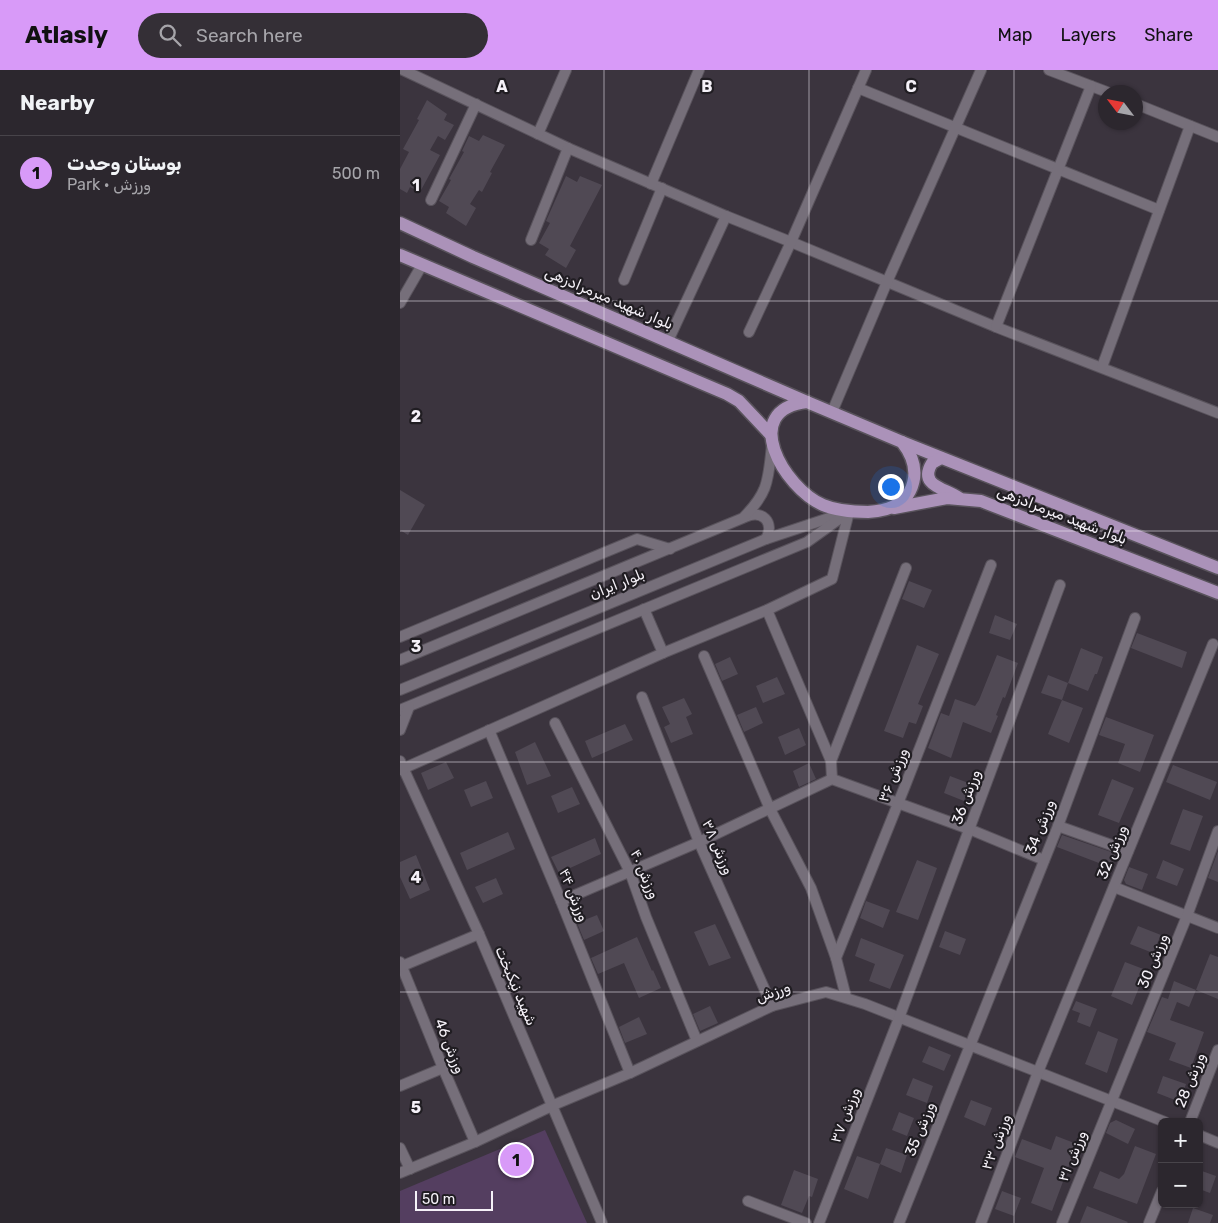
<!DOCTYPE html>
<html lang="en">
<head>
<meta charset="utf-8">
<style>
  :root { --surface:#2c272e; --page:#342f36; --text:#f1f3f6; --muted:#a6a5aa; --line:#48444a; --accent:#d89af8 }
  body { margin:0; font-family:Rubik,"Noto Naskh Arabic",sans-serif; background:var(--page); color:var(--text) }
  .controls { position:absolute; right:15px; bottom:15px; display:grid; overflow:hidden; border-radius:8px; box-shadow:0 1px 4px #0004 }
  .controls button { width:45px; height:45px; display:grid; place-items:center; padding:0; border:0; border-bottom:1px solid var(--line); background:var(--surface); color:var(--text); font:25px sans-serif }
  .compass { position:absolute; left:698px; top:15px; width:45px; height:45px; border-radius:50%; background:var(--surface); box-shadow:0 1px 4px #0004; rotate:302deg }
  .scale { position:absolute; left:15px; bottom:12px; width:78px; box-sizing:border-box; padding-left:5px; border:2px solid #f5f1f8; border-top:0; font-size:14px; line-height:18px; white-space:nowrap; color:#f5f1f8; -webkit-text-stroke:4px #201d22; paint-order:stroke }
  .you { position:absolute; left:490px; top:416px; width:18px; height:18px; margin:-12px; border:4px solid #fff; border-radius:50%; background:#1a73e8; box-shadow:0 0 0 8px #1a73e833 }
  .badge { display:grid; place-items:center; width:32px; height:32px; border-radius:50%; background:var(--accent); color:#111; font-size:16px; font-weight:700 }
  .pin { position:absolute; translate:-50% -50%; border:2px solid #fff; box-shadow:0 1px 5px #0006 }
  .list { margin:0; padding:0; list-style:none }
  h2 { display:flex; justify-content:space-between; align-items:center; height:65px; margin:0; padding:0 20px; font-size:21px }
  h2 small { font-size:16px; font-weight:400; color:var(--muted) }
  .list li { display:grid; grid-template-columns:32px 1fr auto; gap:15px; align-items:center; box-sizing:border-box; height:75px; padding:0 20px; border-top:1px solid var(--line) }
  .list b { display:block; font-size:19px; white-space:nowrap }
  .list p { margin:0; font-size:16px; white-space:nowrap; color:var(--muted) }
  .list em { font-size:16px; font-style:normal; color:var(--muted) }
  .icon { flex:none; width:28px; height:28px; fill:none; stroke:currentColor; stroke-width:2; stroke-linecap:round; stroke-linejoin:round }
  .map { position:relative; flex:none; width:818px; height:1153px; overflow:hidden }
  header { display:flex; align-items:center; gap:30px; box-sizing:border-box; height:70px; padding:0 25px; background:var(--accent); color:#111 }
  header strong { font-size:24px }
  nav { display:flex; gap:28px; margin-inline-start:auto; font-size:18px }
  .search { width:350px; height:45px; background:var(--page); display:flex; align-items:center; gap:12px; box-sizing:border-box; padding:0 18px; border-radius:28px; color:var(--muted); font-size:19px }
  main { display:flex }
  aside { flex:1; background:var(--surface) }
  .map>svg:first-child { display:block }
</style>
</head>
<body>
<header>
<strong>Atlasly</strong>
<div class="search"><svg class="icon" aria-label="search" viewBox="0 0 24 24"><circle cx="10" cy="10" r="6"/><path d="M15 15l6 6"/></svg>Search here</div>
<nav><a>Map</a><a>Layers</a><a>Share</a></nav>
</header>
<main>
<aside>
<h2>Nearby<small></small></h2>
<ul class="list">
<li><span class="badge">1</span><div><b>بوستان وحدت</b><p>Park · ورزش</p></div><em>500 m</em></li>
</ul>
</aside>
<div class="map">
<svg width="818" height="1153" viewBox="0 0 818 1153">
  <rect width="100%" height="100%" fill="#3b343e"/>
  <path fill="#543e60" d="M145,1060L187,1153H0V1121Z"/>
  <g fill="#504954">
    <path d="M27,30L47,44L44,50L54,55L45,70L38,66L30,80L40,85L20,122L10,117L7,123L0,119V99L9,82L3,79L19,50L17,49Z"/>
    <path d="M83,65L105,75L90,102L92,103L82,122L79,120L70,134L76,138L66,156L46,143L49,137L39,131L51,110L49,109L64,82L62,81L69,66L79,71Z"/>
    <path d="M166,106L177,112L180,106L202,115L170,176L176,180L166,198L145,185L149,179L139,173L150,153L146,151Z"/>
    <path d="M0,420L25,435L8,465L0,460Z"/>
    <path d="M509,511L532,520L524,538L502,529Z"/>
    <path d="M595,545L617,554L610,570L589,563Z"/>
    <path d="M737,563L787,582L782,598L731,578Z"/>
    <path d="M517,575L539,584L518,634L523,636L516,654L509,652L503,668L484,661Z"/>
    <path d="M681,578L703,587L697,604H695L688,621L668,613Z"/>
    <path d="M597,585L618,593L605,628L603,627L596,645L598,646L591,663L563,652L551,688L528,678L541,643L549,646L555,629L575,636L579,630Z"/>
    <path d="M330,587L338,604L322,611L315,594Z"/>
    <path d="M648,605L668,613L662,630L641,623Z"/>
    <path d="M377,607L385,624L363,633L356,616Z"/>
    <path d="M284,628L292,644L286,647L293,664L271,673L264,657L270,654L262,637Z"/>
    <path d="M662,630L683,638L669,673L648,664Z"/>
    <path d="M356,637L363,653L344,662L337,645Z"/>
    <path d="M706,647L754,665L740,702L718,693L725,674L699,665Z"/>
    <path d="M225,654L233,670L192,688L185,671Z"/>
    <path d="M399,658L406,675L385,685L378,667Z"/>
    <path d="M135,672L151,706L127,715L115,682Z"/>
    <path d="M46,692L54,708L28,720L21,703Z"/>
    <path d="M409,693L416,709L399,717L393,701Z"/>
    <path d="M773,695L817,712L810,730L766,712Z"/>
    <path d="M550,706L571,714L564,731L544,723Z"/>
    <path d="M712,709L734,718L719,753L698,745Z"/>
    <path d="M86,711L93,728L71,737L64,720Z"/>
    <path d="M172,717L180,734L158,743L151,726Z"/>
    <path d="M783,739L803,746L790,781L770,774Z"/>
    <path d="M108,762L115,779L67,800L60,783Z"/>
    <path d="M662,765L717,784L712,798L657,777Z"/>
    <path d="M195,768L201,784L159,803L151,787Z"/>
    <path d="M818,781V812L808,808Z"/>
    <path d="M16,785L30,820L10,829L0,807V792Z"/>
    <path d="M517,790L537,798L518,850L496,842Z"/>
    <path d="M763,790L784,799L777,816L756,808Z"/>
    <path d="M729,797L748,804L742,820L726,814L724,810Z"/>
    <path d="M96,808L103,824L83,833L75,817Z"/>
    <path d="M466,831L490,840L483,858L460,848Z"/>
    <path d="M197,845L204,861L184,870L177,853Z"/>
    <path d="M315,854L331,888L309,896L294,862Z"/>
    <path d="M738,856L761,865L753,883L730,874Z"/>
    <path d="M545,861L566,869L560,885L539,877Z"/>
    <path d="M237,867L252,901L253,900L261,918L239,928L224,893L198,904L191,888Z"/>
    <path d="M461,868L504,885L490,919L469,911L475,894L455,886Z"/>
    <path d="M810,884L818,887V929L796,920Z"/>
    <path d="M725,892L746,900L732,935L711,926Z"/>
    <path d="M774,911L796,920L789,937L777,932L770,950L804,962L791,998L769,990L776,973L747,962L762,927L768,929Z"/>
    <path d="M676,931L697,939L690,957L677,952L680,943L672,940Z"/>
    <path d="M310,936L318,953L300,961L293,944Z"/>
    <path d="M239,947L247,964L225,973L219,957Z"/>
    <path d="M698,961L718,969L707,1003L685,994Z"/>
    <path d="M529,976L551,985L544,1001L522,992Z"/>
    <path d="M763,1006L786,1014L780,1032L757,1023Z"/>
    <path d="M513,1008L533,1016L527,1033L506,1025Z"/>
    <path d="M571,1030L592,1038L585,1056L564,1047Z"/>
    <path d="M499,1042L514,1048L507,1066L492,1060Z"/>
    <path d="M716,1050L735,1059L728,1074L706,1063L710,1053Z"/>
    <path d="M656,1066L677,1074L652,1141L631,1133L644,1098L615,1087L622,1069L651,1080Z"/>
    <path d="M735,1076L756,1084L737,1134L693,1118L700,1101L719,1109L724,1104Z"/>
    <path d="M486,1078L507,1085L501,1103L480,1094Z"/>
    <path d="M457,1086L480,1094L468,1129L444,1119Z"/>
    <path d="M394,1100L418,1109L412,1127L409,1126L402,1143L381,1135Z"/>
    <path d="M799,1100L816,1106L810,1123L799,1119Z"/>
    <path d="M602,1121L621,1128L614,1146L595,1139Z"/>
    <path d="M687,1136L728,1152L727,1153H680Z"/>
    <path d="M793,1138L813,1145L810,1153H788Z"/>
  </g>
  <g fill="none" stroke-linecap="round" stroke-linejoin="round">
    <g stroke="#59535c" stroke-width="12">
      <g id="minor">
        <path d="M3,0L168,78L326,146L391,172L596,257L818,343"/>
        <path d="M649,0L707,22"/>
        <path d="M458,18L759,140"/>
        <path d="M736,34L818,67"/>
        <path d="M138,64L166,0"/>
        <path d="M251,114L299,0"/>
        <path d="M31,130L76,34"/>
        <path d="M131,170L168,78"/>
        <path d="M224,210L262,118"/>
        <path d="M0,233L22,195"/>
        <path d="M596,257L691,16"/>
        <path d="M349,262L391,172L466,0"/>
        <path d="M268,271L326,146"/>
        <path d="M702,297L790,56"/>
        <path d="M432,342L487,212L581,0"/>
        <path d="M345,447C362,439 375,452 366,469"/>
        <path d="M244,539L263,583"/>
        <path d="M367,540L431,691L432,709"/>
        <path d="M0,567L237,469L270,479"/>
        <path d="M304,586L370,739L411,818L436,888"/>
        <path d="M0,590L343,448C369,422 368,410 372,375"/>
        <path d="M0,620L366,469L438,445"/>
        <path d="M242,627L299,772L372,936"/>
        <path d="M0,640L407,472L449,442"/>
        <path d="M155,653L230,802L246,847L297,971"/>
        <path d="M0,660L9,637"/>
        <path d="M89,660L161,831L230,1003"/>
        <path d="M0,691L79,864L202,1153"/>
        <path d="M431,691L506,498"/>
        <path d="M0,700L263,583L367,540L432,509L449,442"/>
        <path d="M658,756L728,781"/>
        <path d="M714,817L818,858"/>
        <path d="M161,831L299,772L432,709L569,759L644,790"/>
        <path d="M0,892L43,998L75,1072"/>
        <path d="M0,897L79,864"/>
        <path d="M446,927L436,888L505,716L591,495"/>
        <path d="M0,1016L43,998"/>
        <path d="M790,1052L818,980"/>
        <path d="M799,1065L818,1073"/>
        <path d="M0,1078L10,1099"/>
        <path d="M0,1103L75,1072L156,1034L230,1003L372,936L426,922L465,934L765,1052"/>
        <path d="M348,1131L406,1153"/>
        <path d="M419,1153L499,948L660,515"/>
        <path d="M499,1153L658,756L735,548"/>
        <path d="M581,1153L638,1002L813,574"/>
        <path d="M662,1153L787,846L818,761"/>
        <path d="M749,1153L762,1121"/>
      </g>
    </g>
    <g stroke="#59535c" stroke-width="15">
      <g id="major">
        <path d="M0,153L73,187L407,332"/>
        <path d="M0,185L327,324L339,331L371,365"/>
        <path d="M407,332L502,372C513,386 519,403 510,421C502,437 485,441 468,442C453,442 437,441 423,435C384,418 338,340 407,332Z"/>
        <path d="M502,372L818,498"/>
        <path d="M541,388L532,393C518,416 545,418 559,428"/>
        <path d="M494,438L547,428L581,431L818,523"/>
      </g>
    </g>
    <use href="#minor" stroke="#766f7a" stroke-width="10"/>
    <use href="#major" stroke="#ab92b9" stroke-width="12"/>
  </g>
  <path fill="none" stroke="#f5f1f8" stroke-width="1" stroke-opacity="0.55" d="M204,0V1153M409,0V1153M614,0V1153M0,231H818M0,461H818M0,692H818M0,922H818"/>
  <g text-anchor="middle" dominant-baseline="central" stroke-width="4.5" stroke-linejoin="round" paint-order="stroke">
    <g font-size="15" fill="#f5f1f8" stroke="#201d22">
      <text transform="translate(209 228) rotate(23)">بلوار شهید میرمرادزهی</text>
      <text transform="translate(662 445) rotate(21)">بلوار شهید میرمرادزهی</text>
      <text transform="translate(217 514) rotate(-22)">بلوار ایران</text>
      <text transform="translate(493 705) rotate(-68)">ورزش ۳۶</text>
      <text transform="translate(566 727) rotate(-70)">ورزش 36</text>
      <text transform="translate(640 757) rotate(-69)">ورزش 34</text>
      <text transform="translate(318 777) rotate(67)">ورزش ۳۸</text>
      <text transform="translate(712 782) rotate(-68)">ورزش 32</text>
      <text transform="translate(245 804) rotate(67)">ورزش ۴۰</text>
      <text transform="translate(174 825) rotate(68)">ورزش ۴۴</text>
      <text transform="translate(753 891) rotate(-68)">ورزش 30</text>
      <text transform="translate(116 916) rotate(67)">شهید نیکبخت</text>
      <text transform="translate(373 922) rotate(-19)">ورزش</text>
      <text transform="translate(50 976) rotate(68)">ورزش 46</text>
      <text transform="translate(790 1010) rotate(-68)">ورزش 28</text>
      <text transform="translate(445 1045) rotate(-69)">ورزش ۳۷</text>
      <text transform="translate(520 1059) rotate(-68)">ورزش 35</text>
      <text transform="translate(596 1072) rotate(-69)">ورزش ۳۳</text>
      <text transform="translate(672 1086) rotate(-68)">ورزش ۳۱</text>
    </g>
  </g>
  <g font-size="16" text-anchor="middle" font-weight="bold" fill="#f5f1f8" stroke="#201d22" stroke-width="4.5" stroke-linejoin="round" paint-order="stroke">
    <text x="102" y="22">A</text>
    <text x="307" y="22">B</text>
    <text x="511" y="22">C</text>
    <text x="16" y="121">1</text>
    <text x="16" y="352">2</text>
    <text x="16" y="582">3</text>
    <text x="16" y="813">4</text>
    <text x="16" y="1043">5</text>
  </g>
</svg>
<div class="controls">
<button>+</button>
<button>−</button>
</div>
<svg class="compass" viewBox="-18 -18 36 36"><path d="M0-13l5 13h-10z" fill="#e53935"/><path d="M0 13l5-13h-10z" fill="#a6a5aa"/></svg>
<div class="scale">50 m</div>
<div class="you"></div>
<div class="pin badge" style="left:116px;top:1090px">1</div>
</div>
</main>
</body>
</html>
